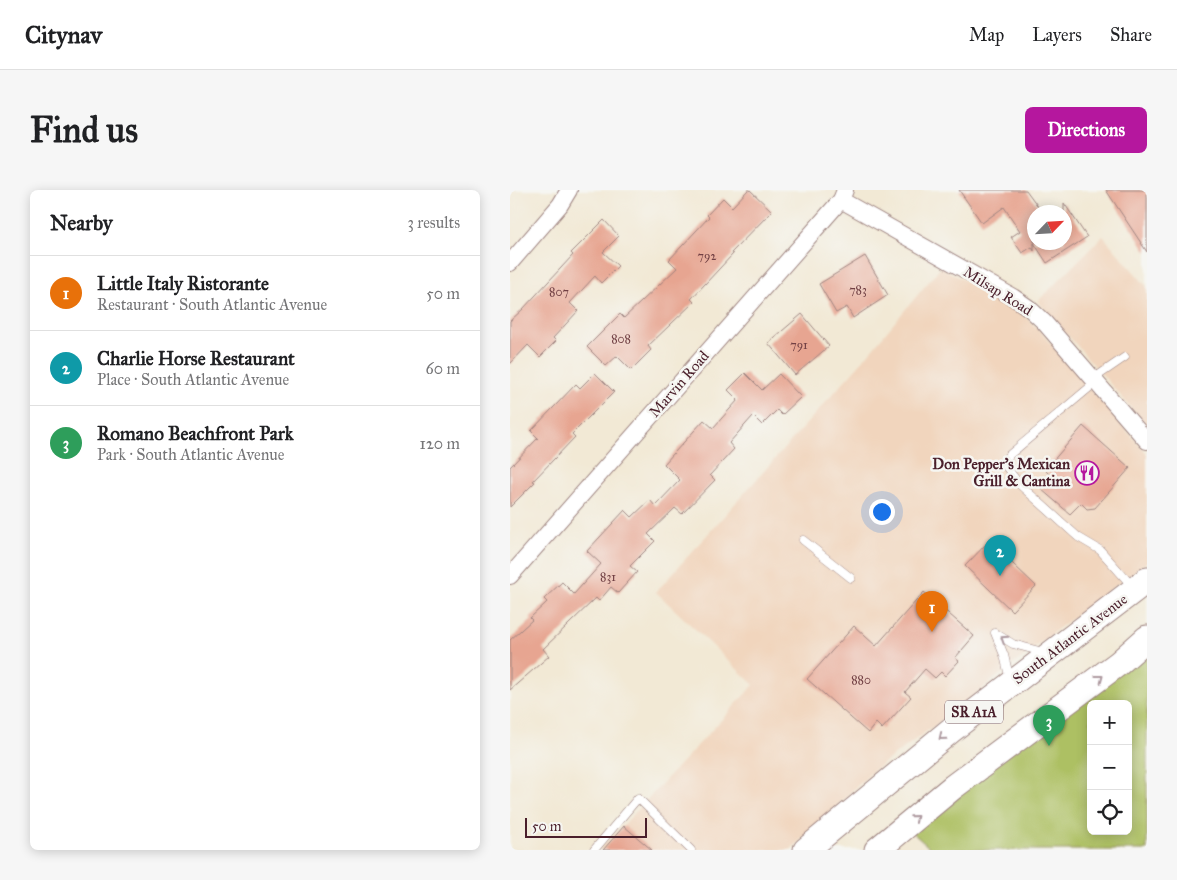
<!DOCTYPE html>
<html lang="en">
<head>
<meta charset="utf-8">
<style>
  :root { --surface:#fff; --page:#f6f6f6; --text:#202124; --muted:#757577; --line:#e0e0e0; --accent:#b5179e }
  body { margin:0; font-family:"IM FELL Great Primer",serif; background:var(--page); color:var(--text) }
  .controls { position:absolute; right:15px; bottom:15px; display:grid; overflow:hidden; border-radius:8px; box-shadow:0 2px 12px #0003 }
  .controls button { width:45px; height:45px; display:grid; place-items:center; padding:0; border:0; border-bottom:1px solid var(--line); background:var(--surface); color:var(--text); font:25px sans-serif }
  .compass { position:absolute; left:517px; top:15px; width:45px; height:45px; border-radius:50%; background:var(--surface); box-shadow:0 2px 12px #0003; rotate:65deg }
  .scale { position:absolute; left:15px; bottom:12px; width:122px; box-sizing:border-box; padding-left:5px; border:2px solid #4a1f2b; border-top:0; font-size:14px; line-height:18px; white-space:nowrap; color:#4a1f2b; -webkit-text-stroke:4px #f6f6f2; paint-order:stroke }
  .you { position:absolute; left:371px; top:321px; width:18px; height:18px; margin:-12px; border:4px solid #fff; border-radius:50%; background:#1a73e8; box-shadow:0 0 0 8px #1a73e833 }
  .badge { display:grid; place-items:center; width:32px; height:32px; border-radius:50%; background:var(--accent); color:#fff; font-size:16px; font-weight:700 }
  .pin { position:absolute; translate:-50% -41px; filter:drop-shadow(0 1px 2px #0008) }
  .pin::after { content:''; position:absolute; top:26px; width:18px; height:15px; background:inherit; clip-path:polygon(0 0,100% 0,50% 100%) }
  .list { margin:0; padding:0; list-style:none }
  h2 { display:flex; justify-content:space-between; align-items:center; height:65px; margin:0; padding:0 20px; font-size:21px }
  h2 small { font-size:16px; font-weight:400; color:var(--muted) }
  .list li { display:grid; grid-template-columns:32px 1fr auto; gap:15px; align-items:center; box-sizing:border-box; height:75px; padding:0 20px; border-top:1px solid var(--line) }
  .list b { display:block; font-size:19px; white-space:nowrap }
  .list p { margin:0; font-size:16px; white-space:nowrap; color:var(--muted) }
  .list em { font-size:16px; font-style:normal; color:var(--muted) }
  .icon { flex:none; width:28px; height:28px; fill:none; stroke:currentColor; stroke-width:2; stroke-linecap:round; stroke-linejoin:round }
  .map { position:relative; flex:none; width:637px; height:660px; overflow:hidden; border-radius:8px }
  header { display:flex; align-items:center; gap:30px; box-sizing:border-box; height:70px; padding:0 25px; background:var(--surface); border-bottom:1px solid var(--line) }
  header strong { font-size:24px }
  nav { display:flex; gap:28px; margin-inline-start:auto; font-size:18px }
  .intro { display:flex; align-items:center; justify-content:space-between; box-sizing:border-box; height:120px; padding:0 30px }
  h1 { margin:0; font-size:35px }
  .button { padding:12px 22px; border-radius:8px; background:var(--accent); color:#fff; font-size:18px; font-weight:700 }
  main { display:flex; gap:30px; padding:0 30px }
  aside { flex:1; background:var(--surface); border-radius:8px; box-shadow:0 2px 12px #0003 }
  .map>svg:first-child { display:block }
</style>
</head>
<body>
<header>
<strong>Citynav</strong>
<nav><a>Map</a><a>Layers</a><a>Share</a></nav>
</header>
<div class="intro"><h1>Find us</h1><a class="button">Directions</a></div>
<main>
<aside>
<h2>Nearby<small>3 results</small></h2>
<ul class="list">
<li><span class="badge" style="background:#e8710a">1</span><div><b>Little Italy Ristorante</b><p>Restaurant · South Atlantic Avenue</p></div><em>50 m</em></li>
<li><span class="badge" style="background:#0f9aa8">2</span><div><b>Charlie Horse Restaurant</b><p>Place · South Atlantic Avenue</p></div><em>60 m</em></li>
<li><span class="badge" style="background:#2e9e5b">3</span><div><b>Romano Beachfront Park</b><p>Park · South Atlantic Avenue</p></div><em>120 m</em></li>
</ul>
</aside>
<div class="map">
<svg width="637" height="660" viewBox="0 0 637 660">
  <rect width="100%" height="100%" fill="#f6f6f2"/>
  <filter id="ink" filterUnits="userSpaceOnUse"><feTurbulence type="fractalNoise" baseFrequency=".02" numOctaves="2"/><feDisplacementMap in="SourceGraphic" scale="10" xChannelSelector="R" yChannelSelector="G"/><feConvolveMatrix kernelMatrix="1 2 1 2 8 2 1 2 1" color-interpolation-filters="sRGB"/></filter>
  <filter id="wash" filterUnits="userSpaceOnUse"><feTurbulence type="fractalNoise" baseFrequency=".0096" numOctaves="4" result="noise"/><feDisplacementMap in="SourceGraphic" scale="20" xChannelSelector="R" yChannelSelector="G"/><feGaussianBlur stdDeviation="1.12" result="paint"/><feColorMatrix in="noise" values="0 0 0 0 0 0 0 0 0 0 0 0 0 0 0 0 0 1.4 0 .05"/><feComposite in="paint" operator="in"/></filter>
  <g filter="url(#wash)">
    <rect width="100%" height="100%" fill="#f2e9d5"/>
    <g fill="#f1d5bd">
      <path d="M593,46L637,97V236L528,111Z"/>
      <path d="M431,77L480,105L512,124L527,138L637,264V372L544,442L443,522L364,580L280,660H90L244,495L146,402L348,176Z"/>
    </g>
    <path fill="#adc064" stroke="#7c7048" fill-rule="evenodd" d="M637,448V660H422L395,636ZM581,514H618V641H581Z"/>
    <g id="blocks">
      <g fill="#e7a591">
        <path d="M238,0H240L262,21L221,63L223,64L181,109L184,112L138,156L141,160L121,180L107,166L96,176L77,157L110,124L114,128L167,78L159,70L199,27L197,25L213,8L222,17Z"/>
        <path d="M449,0H516L532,22H524V52H554V13L577,47L537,73L524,53V61L522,57L512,63L501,47L510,41L494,17L472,33Z"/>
        <path d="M596,0H637V62Z"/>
        <path d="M94,30L109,46L93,62L108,76L91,93L85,86L60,113L68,121L43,148L46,151L30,167L18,155L0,174V131L13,119L63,65L61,63Z"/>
        <path d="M355,66L378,105L343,128L337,117L326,123L309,94Z"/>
        <path d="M292,124L319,156L285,185L258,153Z"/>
        <path d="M85,183L104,202L62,244L65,247L23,291L25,292L0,317V277L28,248L21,241L66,194L70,198Z"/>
        <path d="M235,183L252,200L269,184L291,207L272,225L267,220L252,235L243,226L219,253L224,259L200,285L205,290L172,324L165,318L138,344L145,351L120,376L127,382L108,403L101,397L89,411L86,408L33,459L39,466L0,500V450L22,430L20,428L37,412L34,409L52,392L64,404L91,374L77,361L115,320L122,327L140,310L145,316L170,290L154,274L194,230L203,238L228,210L218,200Z"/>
        <path d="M573,236L620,278L585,318L577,319L571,313L560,324L531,299L542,287L535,280Z"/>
        <path d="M479,351L526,396L502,421L455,376Z"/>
        <path d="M414,402L464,446L445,468L449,471L435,486L431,482L425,488L415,479L395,502L401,507L372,539L366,533L358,543L297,489L344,436L366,456Z"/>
        <path d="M114,636L142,660H93Z"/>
      </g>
    </g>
  </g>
  <g filter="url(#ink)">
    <use href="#blocks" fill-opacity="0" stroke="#9e8480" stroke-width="1"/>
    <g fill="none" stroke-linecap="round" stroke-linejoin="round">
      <g stroke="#9e8480" stroke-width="9">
        <g id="service">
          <path d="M583,189L615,167"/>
          <path d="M586,192L498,266L495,275L509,294L568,347L590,360L623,397"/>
          <path d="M293,350L341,388"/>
          <path d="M500,490L494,465L485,443L503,454L533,462"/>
          <path d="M84,660L128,608L181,660"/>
        </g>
      </g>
      <g stroke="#9e8480" stroke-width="18">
        <g id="minor">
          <path d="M331,10L503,107L519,118L534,132L637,251"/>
          <path d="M0,73L50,15L59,0"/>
          <path d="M0,386L310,34L331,10L335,0"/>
        </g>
      </g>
      <g stroke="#9e8480" stroke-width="27">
        <g id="primary">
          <path d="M296,660L440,541L637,390"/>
          <path d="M367,660L443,597L609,473L637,448"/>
        </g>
      </g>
      <use href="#service" stroke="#fff" stroke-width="8"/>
      <use href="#minor" stroke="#fff" stroke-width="16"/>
      <use href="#primary" stroke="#fff" stroke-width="25"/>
    </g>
    <defs><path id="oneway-chevron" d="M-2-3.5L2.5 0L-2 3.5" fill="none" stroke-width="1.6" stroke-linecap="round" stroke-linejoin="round" transform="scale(1.25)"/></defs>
    <g stroke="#ae9aa0">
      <use href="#oneway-chevron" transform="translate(494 449) rotate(-147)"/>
      <use href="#oneway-chevron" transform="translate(590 488) rotate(-37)"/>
      <use href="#oneway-chevron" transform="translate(432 547) rotate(141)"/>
      <use href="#oneway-chevron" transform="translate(405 628) rotate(-40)"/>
    </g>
  </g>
  <defs>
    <g id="restaurant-ring" transform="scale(1.25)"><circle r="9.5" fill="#f6f6f2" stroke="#b5179e" stroke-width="1.5"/><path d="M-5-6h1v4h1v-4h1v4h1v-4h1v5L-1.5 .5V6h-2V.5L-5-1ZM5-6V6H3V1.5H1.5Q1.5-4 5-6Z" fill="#b5179e"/></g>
  </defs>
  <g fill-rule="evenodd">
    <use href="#restaurant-ring" x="577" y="283"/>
  </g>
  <g text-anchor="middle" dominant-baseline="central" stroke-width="5" stroke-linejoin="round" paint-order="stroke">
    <g font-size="12" fill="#714044">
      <text x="197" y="66">792</text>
      <text x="348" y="100">783</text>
      <text x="49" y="102">807</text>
      <text x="111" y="149">808</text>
      <text x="289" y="155">791</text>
      <text x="98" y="387">831</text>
      <text x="351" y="490">880</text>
    </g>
    <rect fill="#f6f6f2" stroke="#7e6067" stroke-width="1" x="435" y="510.5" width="58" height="23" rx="4"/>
    <g font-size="14" font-weight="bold" fill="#4a1f2b">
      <text x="464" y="522">SR A1A</text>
    </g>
    <g font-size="15" fill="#4a1f2b" stroke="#f6f6f2">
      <text transform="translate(488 101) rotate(32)">Milsap Road</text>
      <text transform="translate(169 194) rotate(-49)">Marvin Road</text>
      <text transform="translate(560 449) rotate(-37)">South Atlantic Avenue</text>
    </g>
    <g font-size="15" font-weight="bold" fill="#4a1f2b" stroke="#f6f6f2" text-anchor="end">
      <text x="560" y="274">Don Pepper's Mexican<tspan x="560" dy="17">Grill &amp; Cantina</tspan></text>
    </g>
  </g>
</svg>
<div class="controls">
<button>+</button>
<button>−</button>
<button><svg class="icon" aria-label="locate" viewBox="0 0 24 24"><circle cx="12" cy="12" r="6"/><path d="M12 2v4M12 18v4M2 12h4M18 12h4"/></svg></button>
</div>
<svg class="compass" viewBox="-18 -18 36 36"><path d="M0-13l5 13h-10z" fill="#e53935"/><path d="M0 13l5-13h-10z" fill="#757577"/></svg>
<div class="scale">50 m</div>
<div class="you"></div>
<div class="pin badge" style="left:422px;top:442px;background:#e8710a">1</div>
<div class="pin badge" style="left:490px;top:386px;background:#0f9aa8">2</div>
<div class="pin badge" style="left:539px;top:556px;background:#2e9e5b">3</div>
</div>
</main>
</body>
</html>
